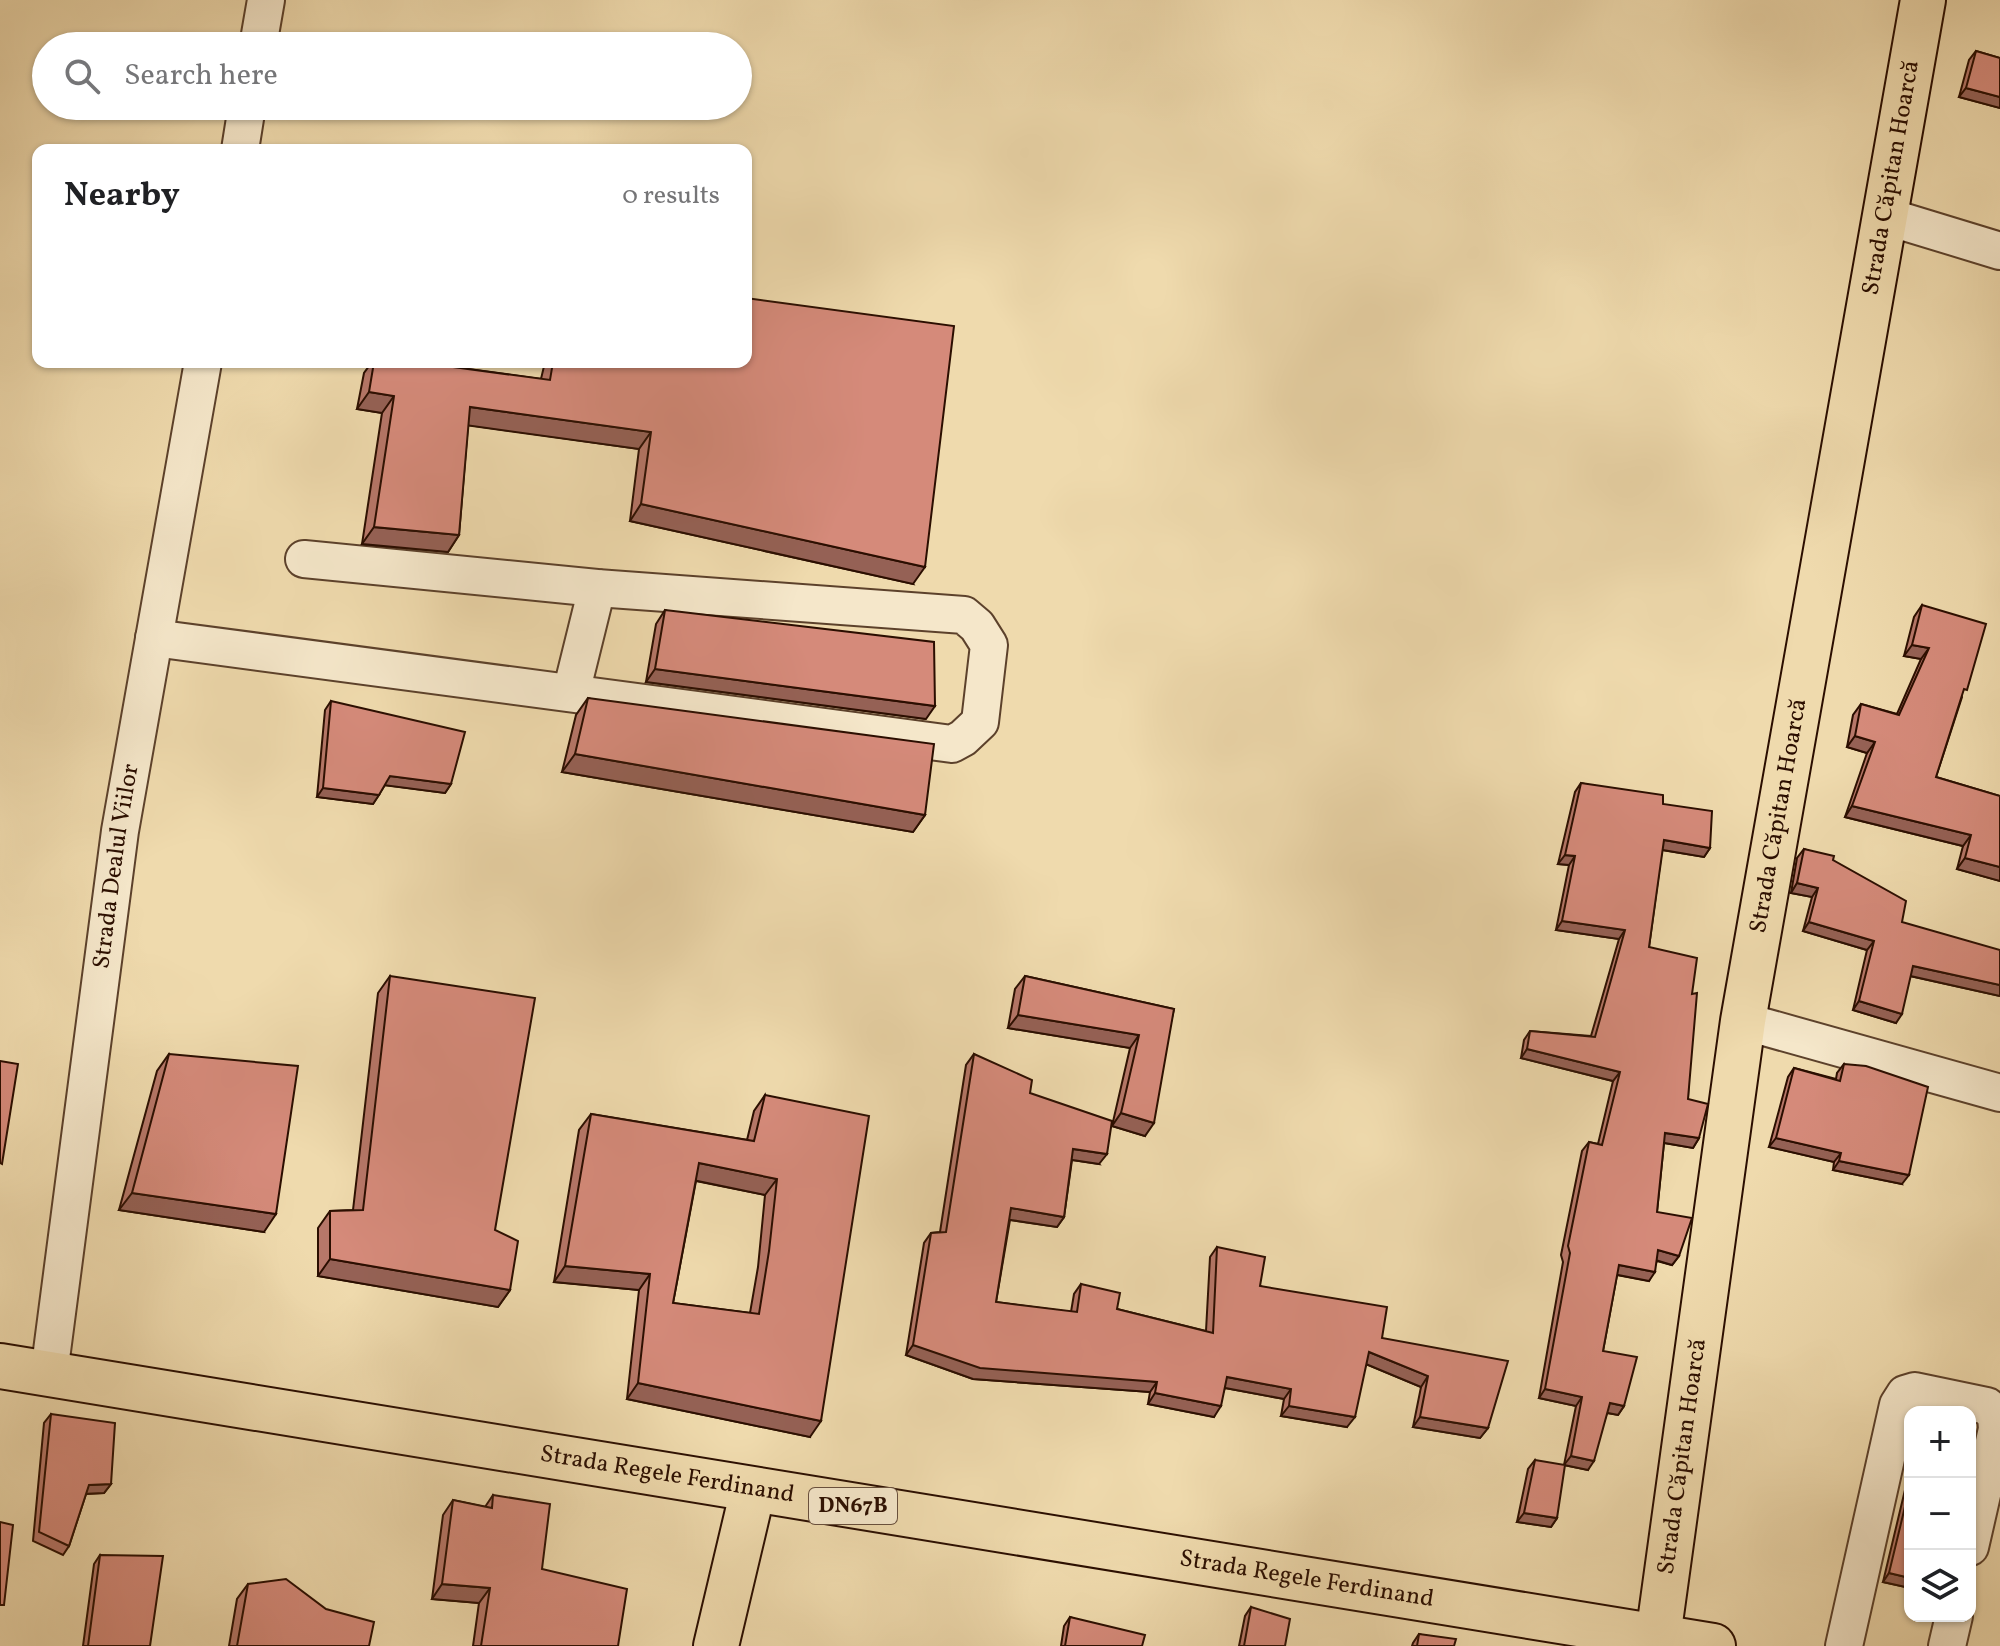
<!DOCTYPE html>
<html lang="en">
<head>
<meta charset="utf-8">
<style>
  :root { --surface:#fff; --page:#f2f2f2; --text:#202124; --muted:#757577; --line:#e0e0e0 }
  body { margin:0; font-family:Vollkorn,serif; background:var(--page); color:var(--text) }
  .controls { position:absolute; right:24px; bottom:24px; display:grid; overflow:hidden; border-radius:16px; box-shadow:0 2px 6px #0004 }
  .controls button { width:72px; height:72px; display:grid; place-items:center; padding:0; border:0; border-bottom:2px solid var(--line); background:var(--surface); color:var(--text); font:40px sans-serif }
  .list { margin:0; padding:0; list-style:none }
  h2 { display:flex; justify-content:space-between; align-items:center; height:104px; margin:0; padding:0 32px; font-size:34px }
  h2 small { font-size:26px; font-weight:400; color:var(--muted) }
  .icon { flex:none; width:44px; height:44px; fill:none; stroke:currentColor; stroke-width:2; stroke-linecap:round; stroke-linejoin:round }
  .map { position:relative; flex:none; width:2000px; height:1646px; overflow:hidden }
  .search { position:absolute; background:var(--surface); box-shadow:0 2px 6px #0004; left:32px; top:32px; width:720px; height:88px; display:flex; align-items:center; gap:20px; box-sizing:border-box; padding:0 28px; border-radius:44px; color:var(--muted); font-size:30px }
  .panel { position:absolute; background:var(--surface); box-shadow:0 2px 6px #0004; left:32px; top:144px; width:720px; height:224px; border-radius:16px }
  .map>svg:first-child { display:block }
</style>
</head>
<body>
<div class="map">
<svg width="2000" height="1646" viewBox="0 0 2000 1646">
  <rect width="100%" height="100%" fill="#efdaad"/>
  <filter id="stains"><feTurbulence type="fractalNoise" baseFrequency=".0025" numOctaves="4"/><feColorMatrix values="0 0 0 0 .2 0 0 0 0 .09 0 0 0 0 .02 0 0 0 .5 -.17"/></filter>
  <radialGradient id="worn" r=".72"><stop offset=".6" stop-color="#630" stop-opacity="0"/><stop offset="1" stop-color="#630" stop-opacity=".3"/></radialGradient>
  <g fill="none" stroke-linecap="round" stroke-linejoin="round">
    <g stroke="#5c412b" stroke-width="40">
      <g id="minor">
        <path d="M258,46L266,0"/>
        <path d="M240,150L247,106"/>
        <path d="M1885,216L2000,251"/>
        <path d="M154,638L952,744L963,738L980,722L989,645L977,626L964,615L597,588L304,559"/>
        <path d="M571,693L597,588"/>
        <path d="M1743,1021L2000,1093"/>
        <path id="s1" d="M49,1374L120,831L203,362"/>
        <path d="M1844,1646L1898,1405L1905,1394L1915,1391L1987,1406L1996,1416L1997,1429L1970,1547"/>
        <path d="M1947,1646L1954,1616"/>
      </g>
    </g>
    <g stroke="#2b0e00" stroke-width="48">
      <g id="major">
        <path id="s2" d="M0,1366L1713,1646"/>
        <path id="s3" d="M1658,1637L1743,1021L1923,0"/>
        <path d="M716,1646L753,1490"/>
      </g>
    </g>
    <use href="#minor" stroke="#f5e7ca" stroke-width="36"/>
    <use href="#major" stroke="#efdaad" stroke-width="44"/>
  </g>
  <g fill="#b77769" stroke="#2b0e00" stroke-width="2" fill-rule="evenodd">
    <path d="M1976,51L2000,58V108L1959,97L1969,60Z"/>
    <path d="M372,362H416L541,379L545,362H746L913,584L630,521L639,449L468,425L459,535L448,552L362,544L382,413L357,409L364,373Z"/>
    <path d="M1922,605L1962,697L1936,777L2000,796V881L1957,869L1963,846L1845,817L1867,753L1847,747L1853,715L1861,704L1897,714L1921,659L1904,656L1914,617Z"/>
    <path d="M665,610L926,719L646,682L656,624Z"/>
    <path d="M588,698L925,815L913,832L562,772L576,715Z"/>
    <path d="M331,701L451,784L445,793L385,785L373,804L317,797L325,710Z"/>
    <path d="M1581,783L1663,804L1710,848L1704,857L1662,850L1649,947L1692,994L1688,1099L1699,1138L1693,1148L1664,1143L1657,1212L1679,1256L1672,1265L1657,1261L1649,1281L1617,1275L1603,1351L1624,1406L1618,1415L1607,1413L1588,1470L1564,1465L1576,1406L1539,1398L1563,1262L1561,1255L1582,1151L1589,1142L1598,1144L1613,1081L1521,1058L1524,1040L1530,1031L1591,1036L1619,939L1556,930L1569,865L1558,864L1575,792Z"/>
    <path d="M1804,849L1833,860L1902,922L2000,996L1910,976L1896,1023L1853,1010L1867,950L1803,931L1812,897L1791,893L1797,858Z"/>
    <path d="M390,976L495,1230L510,1290L498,1307L318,1276V1228L330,1211L353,1210L378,993Z"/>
    <path d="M1025,976L1174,1009L1145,1136L1112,1126L1130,1048L1008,1028L1015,989Z"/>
    <path d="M169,1054L264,1232L119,1210L157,1071Z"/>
    <path d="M974,1054L1030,1093L1099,1164L1072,1160L1064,1217L1057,1227L1010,1220L996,1302L1071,1312L1074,1294L1081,1284L1117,1309L1206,1331L1210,1257L1217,1247L1260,1286L1382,1338L1488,1428L1480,1438L1413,1427L1421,1387L1366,1364L1347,1427L1281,1416L1284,1399L1225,1388L1214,1417L1148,1404L1150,1392L973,1379L906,1355L924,1243L931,1233L940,1232L966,1065Z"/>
    <path d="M1844,1064L1902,1184L1833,1170L1834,1162L1769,1147L1788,1077L1794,1068L1836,1079L1837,1073Z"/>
    <path d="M765,1095L810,1437L627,1399L639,1290L554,1282L579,1130L591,1114L747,1140L754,1111ZM696,1181L765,1195L758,1267L750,1313L673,1303Z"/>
    <path d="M51,1414L111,1484L104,1493L86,1494L69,1546L63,1555L33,1541L44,1423Z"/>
    <path d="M1535,1460L1557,1518L1551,1527L1517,1522L1528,1469Z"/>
    <path d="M1910,1469V1588L1883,1582Z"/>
    <path d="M493,1495L542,1569L618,1646H473L479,1603L432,1599L443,1515L453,1500L485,1507Z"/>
    <path d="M100,1555L150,1646H83L94,1564Z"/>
    <path d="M248,1584L369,1646H229L237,1599Z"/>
    <path d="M1251,1607L1285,1646H1239L1245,1616Z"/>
    <path d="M1070,1617L1142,1646H1061L1064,1626Z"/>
    <path d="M1419,1634L1454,1646H1412L1413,1643Z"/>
  </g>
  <g fill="#956155" stroke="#2b0e00" stroke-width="2">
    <path d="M1966,88L2000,97V108L1959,97Z"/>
    <path d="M369,392L394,396L382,413L357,409Z"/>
    <path d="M470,407L651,432L639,449L458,424Z"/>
    <path d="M641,504L925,567L913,584L630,521Z"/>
    <path d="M374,527L459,535L448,552L362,544Z"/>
    <path d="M1912,645L1929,648L1921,659L1904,656Z"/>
    <path d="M655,669L935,706L926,719L646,682Z"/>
    <path d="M1855,736L1875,742L1867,753L1847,747Z"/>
    <path d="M575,754L925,815L913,832L562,772Z"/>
    <path d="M390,776L451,784L445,793L383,785Z"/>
    <path d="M323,788L379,795L373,804L317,797Z"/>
    <path d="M1852,806L1971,835L1963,846L1845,817Z"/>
    <path d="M1664,840L1710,848L1704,857L1657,849Z"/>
    <path d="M1565,855L1575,856L1569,865L1558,864Z"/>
    <path d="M1965,858L2000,867V881L1957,869Z"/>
    <path d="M1797,883L1818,888L1812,897L1791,893Z"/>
    <path d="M1562,921L1625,930L1619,939L1556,930Z"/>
    <path d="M1809,922L1874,941L1867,950L1803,931Z"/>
    <path d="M1913,966L2000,985V996L1906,975Z"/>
    <path d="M1859,1001L1902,1014L1896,1023L1853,1010Z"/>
    <path d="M1018,1015L1139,1035L1130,1048L1008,1028Z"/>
    <path d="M1527,1049L1620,1072L1613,1081L1521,1058Z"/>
    <path d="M1121,1113L1154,1123L1145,1136L1112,1126Z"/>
    <path d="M1665,1133L1699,1138L1693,1148L1659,1142Z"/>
    <path d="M1776,1138L1841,1153L1834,1162L1769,1147Z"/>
    <path d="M1073,1149L1107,1154L1099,1164L1066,1159Z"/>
    <path d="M1839,1161L1909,1175L1902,1184L1833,1170Z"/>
    <path d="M699,1163L777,1179L765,1195L688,1179Z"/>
    <path d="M132,1193L276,1214L264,1232L119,1210Z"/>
    <path d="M1011,1208L1064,1217L1057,1227L1004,1219Z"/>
    <path d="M1658,1250L1679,1256L1672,1265L1652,1259Z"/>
    <path d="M330,1259L510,1290L498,1307L318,1276Z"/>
    <path d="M1619,1265L1655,1272L1649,1281L1613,1274Z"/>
    <path d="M565,1266L650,1274L639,1290L554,1282Z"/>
    <path d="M913,1345L1157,1382L1150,1392L973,1379L906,1355Z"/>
    <path d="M1369,1352L1428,1376L1421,1387L1361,1362Z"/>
    <path d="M1227,1377L1291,1389L1284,1399L1220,1387Z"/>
    <path d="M638,1383L821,1421L810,1437L627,1399Z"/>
    <path d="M1545,1389L1582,1397L1576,1406L1539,1398Z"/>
    <path d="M1155,1393L1221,1406L1214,1417L1148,1404Z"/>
    <path d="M1610,1403L1624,1406L1618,1415L1603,1412Z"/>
    <path d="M1289,1406L1355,1417L1347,1427L1281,1416Z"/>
    <path d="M1420,1417L1488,1428L1480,1438L1413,1427Z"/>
    <path d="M1571,1456L1594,1461L1588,1470L1564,1465Z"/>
    <path d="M111,1484L104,1493L82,1494L89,1485Z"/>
    <path d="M1524,1513L1557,1518L1551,1527L1517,1522Z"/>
    <path d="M1889,1573L1910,1578V1588L1883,1582Z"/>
    <path d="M442,1584L490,1588L479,1603L432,1599Z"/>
  </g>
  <g fill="#d58a7a" stroke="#2b0e00" stroke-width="2" fill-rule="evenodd">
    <path d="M1976,51L2000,58V97L1966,88Z"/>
    <path d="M746,298L954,326L925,567L641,504L651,432L470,407L459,535L374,527L394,396L369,392L374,362H416L550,380L553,362H746Z"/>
    <path d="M1922,605L1986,624L1967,690L1964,689L1936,777L2000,796V867L1965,858L1971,835L1852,806L1875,742L1855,736L1861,704L1899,715L1929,648L1912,645Z"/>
    <path d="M665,610L934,642L935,706L655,669Z"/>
    <path d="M588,698L934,744L925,815L575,754Z"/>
    <path d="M331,701L465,732L451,784L390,776L379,795L323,788Z"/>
    <path d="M1581,783L1663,795V804L1712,811L1710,848L1664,840L1649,947L1697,958L1692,994L1697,993L1688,1099L1708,1104L1699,1138L1665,1133L1657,1212L1692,1218L1679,1256L1658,1250L1655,1272L1619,1265L1603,1351L1637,1357L1624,1406L1610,1403L1594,1461L1571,1456L1582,1397L1545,1389L1570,1253L1568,1246L1589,1142L1602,1145L1620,1072L1527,1049L1530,1031L1595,1037L1625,930L1562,921L1575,856L1565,855Z"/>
    <path d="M1804,849L1834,856L1833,860L1906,901L1902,922L2000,950V985L1913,966L1902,1014L1859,1001L1874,941L1809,922L1818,888L1797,883Z"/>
    <path d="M390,976L535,998L495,1230L518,1241L510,1290L330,1259V1211L363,1210Z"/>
    <path d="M1025,976L1174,1009L1154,1123L1121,1113L1139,1035L1018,1015Z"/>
    <path d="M169,1054L298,1066L276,1214L132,1193Z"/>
    <path d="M974,1054L1032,1080L1030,1093L1112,1121L1107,1154L1073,1149L1064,1217L1011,1208L996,1302L1077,1312L1081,1284L1120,1293L1117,1309L1213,1333L1217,1247L1265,1257L1260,1286L1387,1307L1382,1338L1508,1361L1488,1428L1420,1417L1428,1376L1369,1352L1355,1417L1289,1406L1291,1389L1227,1377L1221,1406L1155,1393L1157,1382L980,1368L913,1345L931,1233L946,1232Z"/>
    <path d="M0,1061L18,1064L2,1164L0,1163Z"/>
    <path d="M1844,1064L1866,1066L1928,1087L1909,1175L1839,1161L1841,1153L1776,1138L1794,1068L1840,1081Z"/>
    <path d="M765,1095L869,1116L821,1421L638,1383L650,1274L565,1266L591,1114L754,1141ZM699,1163L777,1179L769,1251L759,1314L673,1303Z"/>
    <path d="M51,1414L115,1423L111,1484L89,1485L69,1546L39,1532Z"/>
    <path d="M1535,1460L1565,1465L1557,1518L1524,1513Z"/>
    <path d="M1910,1486V1578L1889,1573Z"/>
    <path d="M493,1495L550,1504L542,1569L627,1589L618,1646H481L490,1588L442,1584L453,1500L492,1508Z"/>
    <path d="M0,1522L13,1525L4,1605H0Z"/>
    <path d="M100,1555L163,1556L150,1646H88Z"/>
    <path d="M286,1579L326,1609L374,1622L369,1646H237L248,1584Z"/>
    <path d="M1251,1607L1290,1619L1285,1646H1244Z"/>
    <path d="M1070,1617L1145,1635L1142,1646H1065Z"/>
    <path d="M1419,1634L1456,1639L1454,1646H1417Z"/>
  </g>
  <g text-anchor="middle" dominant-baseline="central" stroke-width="6" stroke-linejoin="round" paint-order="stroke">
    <rect fill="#f5e7ca" stroke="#684f3d" stroke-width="2" x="809" y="1488" width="88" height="36" rx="6"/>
    <g font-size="22" font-weight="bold" fill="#2b0e00">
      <text x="853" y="1506">DN67B</text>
    </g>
    <g font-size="24" fill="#2b0e00" stroke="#f5e7ca">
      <text stroke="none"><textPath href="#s3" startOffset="1478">Strada Căpitan Hoarcă</textPath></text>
      <text stroke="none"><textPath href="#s3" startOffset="830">Strada Căpitan Hoarcă</textPath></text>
      <text stroke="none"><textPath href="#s1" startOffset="512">Strada Dealul Viilor</textPath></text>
      <text stroke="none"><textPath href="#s3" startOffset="182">Strada Căpitan Hoarcă</textPath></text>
      <text stroke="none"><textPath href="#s2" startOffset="676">Strada Regele Ferdinand</textPath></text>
      <text stroke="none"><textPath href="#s2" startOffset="1324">Strada Regele Ferdinand</textPath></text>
    </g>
  </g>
  <rect width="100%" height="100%" filter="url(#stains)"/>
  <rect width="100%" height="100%" fill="url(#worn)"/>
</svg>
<div class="controls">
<button>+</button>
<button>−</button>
<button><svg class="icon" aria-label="layers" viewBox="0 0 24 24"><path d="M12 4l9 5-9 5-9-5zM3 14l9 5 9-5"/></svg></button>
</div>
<div class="search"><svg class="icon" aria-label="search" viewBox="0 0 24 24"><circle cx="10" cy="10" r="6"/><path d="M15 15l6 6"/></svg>Search here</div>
<section class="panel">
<h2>Nearby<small>0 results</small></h2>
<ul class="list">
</ul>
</section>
</div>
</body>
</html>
